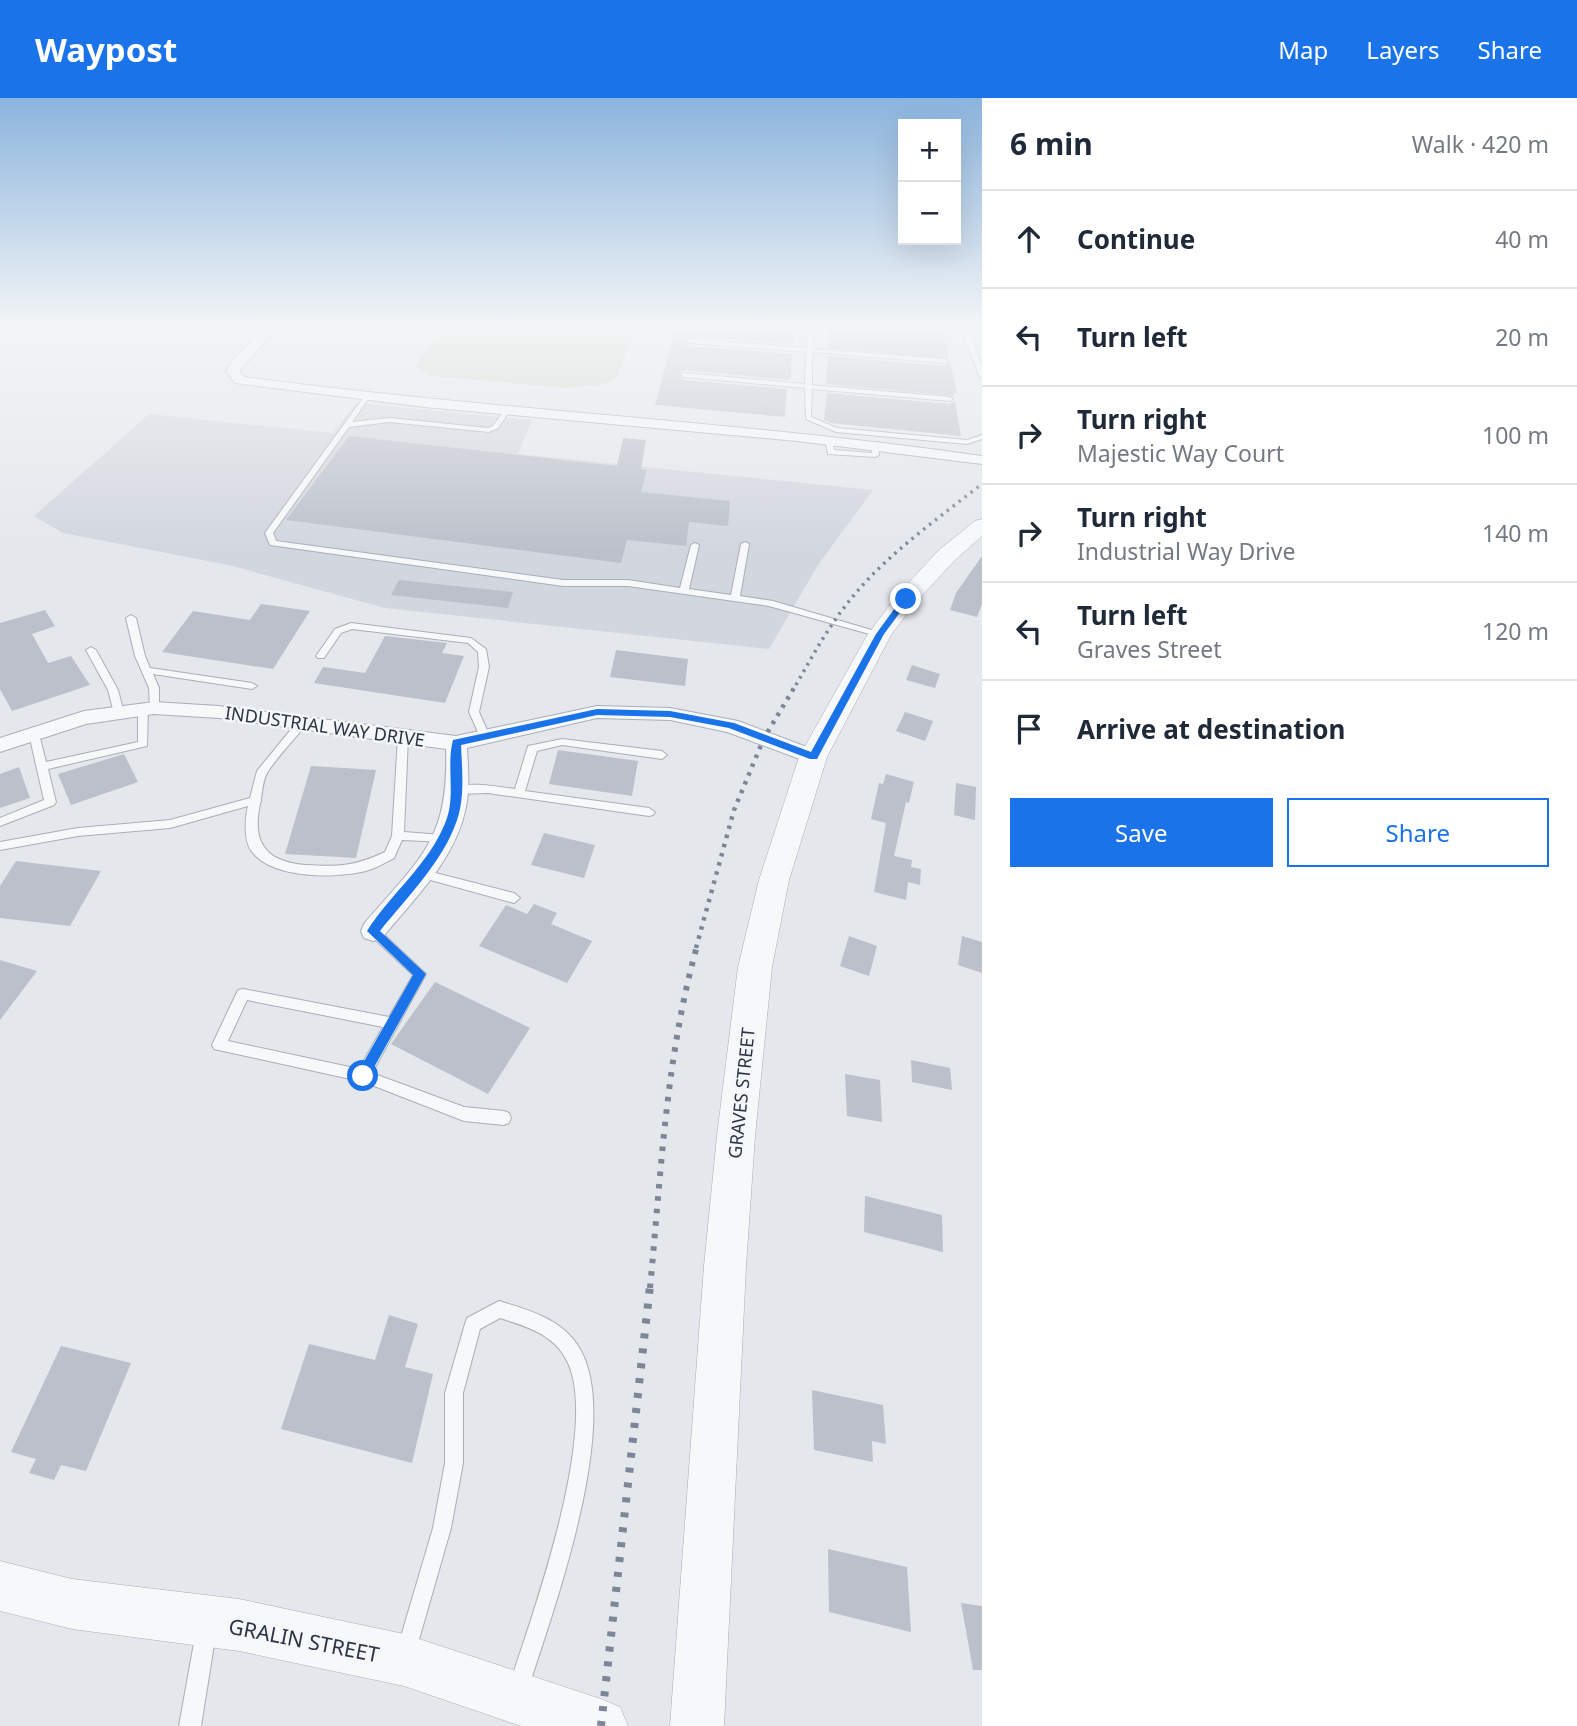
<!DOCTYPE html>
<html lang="en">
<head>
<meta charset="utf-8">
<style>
  :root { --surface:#fff; --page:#f6f6f7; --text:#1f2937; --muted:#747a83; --line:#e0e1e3; --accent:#1a73e8 }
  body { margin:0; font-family:"Noto Sans",sans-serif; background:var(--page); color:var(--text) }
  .controls { position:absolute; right:21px; top:21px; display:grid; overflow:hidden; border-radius:0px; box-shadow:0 7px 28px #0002 }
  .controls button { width:63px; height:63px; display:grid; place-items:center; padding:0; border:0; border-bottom:2px solid var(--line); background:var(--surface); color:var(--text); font:35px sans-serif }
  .stop { position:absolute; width:21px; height:21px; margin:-16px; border:5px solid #1a73e8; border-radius:50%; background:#fff }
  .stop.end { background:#1a73e8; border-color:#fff; box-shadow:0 2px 7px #0008 }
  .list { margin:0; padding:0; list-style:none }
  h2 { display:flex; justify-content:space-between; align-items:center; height:91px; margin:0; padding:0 28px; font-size:30px }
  h2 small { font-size:23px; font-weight:400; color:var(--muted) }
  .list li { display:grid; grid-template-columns:46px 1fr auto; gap:21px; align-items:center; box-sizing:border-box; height:98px; padding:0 28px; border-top:2px solid var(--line) }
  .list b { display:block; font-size:26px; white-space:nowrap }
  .list p { margin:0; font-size:23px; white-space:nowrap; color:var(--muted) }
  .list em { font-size:23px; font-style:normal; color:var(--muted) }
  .actions { display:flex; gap:14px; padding:21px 28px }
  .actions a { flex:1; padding:16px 0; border:2px solid var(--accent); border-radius:0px; text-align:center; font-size:24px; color:var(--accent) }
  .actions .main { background:var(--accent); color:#fff }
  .icon { flex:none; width:38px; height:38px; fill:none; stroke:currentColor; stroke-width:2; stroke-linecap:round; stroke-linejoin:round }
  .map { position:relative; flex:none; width:982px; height:1628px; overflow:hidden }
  header { display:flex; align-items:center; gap:42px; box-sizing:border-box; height:98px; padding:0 35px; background:var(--accent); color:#fff }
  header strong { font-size:33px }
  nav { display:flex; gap:38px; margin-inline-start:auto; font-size:24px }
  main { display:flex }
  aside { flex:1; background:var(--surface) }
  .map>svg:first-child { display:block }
</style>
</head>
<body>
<header>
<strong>Waypost</strong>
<nav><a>Map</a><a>Layers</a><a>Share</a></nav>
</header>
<main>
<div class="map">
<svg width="982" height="1628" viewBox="0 0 982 1628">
  <rect width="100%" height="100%" fill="#e4e7ec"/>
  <path fill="#d2d6de" d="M356,305L532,322L518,356L873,392L818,467L769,551L385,510L229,467L63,435L34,418L149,316L333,335Z"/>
  <path fill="#c9d6c5" d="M444,225H638L617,280C605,289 583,286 569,290L431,278L415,269Z"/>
  <g fill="#bbc0ca">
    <path d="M677,225H794L793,246L689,238L684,242L689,248L792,256L791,280L788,282L684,272L679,276L684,282L787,291L785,319L655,307Z"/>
    <path d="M875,228L943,233L949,261L828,250V229L874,232Z"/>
    <path d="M828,258L945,268L950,264L957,295H953L954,298L826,286Z"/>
    <path d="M827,295L950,306L955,303L961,338L831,325L824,322Z"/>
    <path d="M349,338L617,368L623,340L646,342L641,371L647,372L641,394L730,403L728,428L689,424L686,448L627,442L621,465L286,422Z"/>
    <path d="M982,458V506L977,519L950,512L956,495Z"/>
    <path d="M399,482L513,494L508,510L391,497Z"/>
    <path d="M261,506L310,513L273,571L162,554L193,513L250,522Z"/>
    <path d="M45,512L55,528L32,536L48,565L71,558L90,587L12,613L0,591V525Z"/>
    <path d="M385,538L447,545L442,555L464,558L445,605L314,585L323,569L365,575Z"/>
    <path d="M616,552L688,561L685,588L610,579Z"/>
    <path d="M912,567L940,576L935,590L906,582Z"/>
    <path d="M905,614L933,623L925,643L896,633Z"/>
    <path d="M558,652L638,663L632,698L549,686Z"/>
    <path d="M124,656L138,684L71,707L58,676Z"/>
    <path d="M311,668L376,672L356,760L285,756Z"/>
    <path d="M19,669L30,700L0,710V676Z"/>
    <path d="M886,676L914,684L909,705L906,704L894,758L912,762L911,769L921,771L920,787L908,784L906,802L874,794L886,725L871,721L879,685L883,686Z"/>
    <path d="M956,685L976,689L975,722L954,717Z"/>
    <path d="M544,735L595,747L584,780L531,767Z"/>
    <path d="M16,763L101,773L70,828L0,820V788Z"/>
    <path d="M534,806L557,815L551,826L592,843L567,885L479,848L506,807L527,816Z"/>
    <path d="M849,838L877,848L869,878L840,868Z"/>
    <path d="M962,838L982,844V875L958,867Z"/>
    <path d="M0,862L37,873L0,922Z"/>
    <path d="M435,884L530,930L488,996L391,946Z"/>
    <path d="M911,962L950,970L952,992L912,984Z"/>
    <path d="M845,976L880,982L882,1024L847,1018Z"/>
    <path d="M865,1098L942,1117L943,1154L864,1134Z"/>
    <path d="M389,1217L418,1226L405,1269L433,1276L412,1365L281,1331L309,1246L375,1262Z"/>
    <path d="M61,1248L131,1265L86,1373L61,1367L54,1382L29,1375L36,1361L11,1354Z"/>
    <path d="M812,1292L883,1307L886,1346L872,1343L873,1364L814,1352Z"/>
    <path d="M828,1451L907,1469L911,1534L829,1514Z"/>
    <path d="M961,1505L982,1508V1572H973Z"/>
  </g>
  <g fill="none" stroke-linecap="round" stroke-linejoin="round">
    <g stroke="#a9aeb7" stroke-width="2">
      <g id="service">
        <path d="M807,225H813V251L945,261L948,263L945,265L812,254V287L950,299L953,301L950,303L812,291L811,319L837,330L967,342L982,337V341L967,346L836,334L806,321L805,290L684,279L681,277L684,275L805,286L806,254L689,245L686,243L689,241L806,250Z"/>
        <path d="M868,225L931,228L966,225L982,269V280L979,278L961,229L931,232Z"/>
        <path d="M366,296L371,297L352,324L389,320L488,330L493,328L506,310L511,311L498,330L489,334L389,324L349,329L273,435L276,443L563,482H628L680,490L691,447L695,445L699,447L689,491L731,497L741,446L745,444L749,446L740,498L773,503L885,536L880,539L769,508L628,488H563L270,447L265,435Z"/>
        <path d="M829,340L833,342L834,352L872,355V346L879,344V357L875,359L828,356L825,342Z"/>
        <path d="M131,517L136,520L145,558L150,570L252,585L257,588L252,591L153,576L159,590V610L154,613L150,612L149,590L135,558L126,520Z"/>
        <path d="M351,525L471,540L486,551L489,569L479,614L490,639L489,641H481L469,614L479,569L478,554L468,545L352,531L341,535L324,560H318L316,558L335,531Z"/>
        <path d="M91,549L96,552L118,592L124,615L123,617L119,618L114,615L108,592L86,552Z"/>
        <path d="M143,609L148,612L147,648L48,671L56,704L54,707L0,728V720L44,702L29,636L30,634L34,633L39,636L46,664L138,644V612Z"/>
        <path d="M301,623L305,624V628C293,643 277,659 267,675C263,683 262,693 261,702C251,742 263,764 306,767C339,769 355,768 385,754L392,738L398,639L403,636L408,639L404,734L443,737L447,738L449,741L447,744L402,742L394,760C386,764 378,769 369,772C339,781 269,782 250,751C244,740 245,719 248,708L170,730L78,738L0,752V744L78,730L170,722L250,700L257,673L297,624Z"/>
        <path d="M562,641L662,653L667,657L662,661L562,647L537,653L525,693L649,710L655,714L653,717L649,718L488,695L456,696L451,692C463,682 499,689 515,691L528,648Z"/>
        <path d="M420,771L514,795L520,800L514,805L416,778L414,775Z"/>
        <path d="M373,828L377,830L426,876L372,975L464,1009L504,1013L509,1015L511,1020L509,1025L504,1027L464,1023L364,984L214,951L212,947L238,892L243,891L389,919L413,877L369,836L367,833L369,830ZM247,902L383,929L359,971L228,943Z"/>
        <path d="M499,1203C529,1212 563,1221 580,1251C622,1324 554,1510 529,1588L526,1595L519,1598L512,1595L509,1588C532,1518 602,1326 566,1261C553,1236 525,1228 500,1220L480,1231L463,1295V1365L451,1430L414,1559L407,1562L400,1559L397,1552L433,1430L445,1365V1295L465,1226L467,1220Z"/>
        <path d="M206,1524L213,1527L216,1534L201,1628H179L196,1534L199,1527Z"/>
      </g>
    </g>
    <g stroke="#a9aeb7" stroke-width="2">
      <g id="minor">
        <path d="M270,225H282L239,273L244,279C489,312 737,323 982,358V366L797,343L425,309L235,285L226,273L236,258Z"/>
        <path d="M154,604L219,608L456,638L597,608L670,610L738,623L820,654L824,659L820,664L813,666L727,634L670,622L597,620L467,650C468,669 470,689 466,709C456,761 414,801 382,840L373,843L364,840L361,833L364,826C420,760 449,743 446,651L219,620L154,616L86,626L0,654V640L84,613Z"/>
      </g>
    </g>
    <g stroke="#a9aeb7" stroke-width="1">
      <g id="tertiary">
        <path d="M982,421V438L955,462L914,506L891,537L827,659L789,782L772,869L755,1038L746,1168L724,1628H670L704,1168L717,1038L738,869L759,782L799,659L868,536L898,496L939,452L975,423Z"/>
        <path d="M0,1463L72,1481L239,1501L404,1536L601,1601L620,1609L628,1628H521L404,1588L239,1553L72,1531L0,1513Z"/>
      </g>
    </g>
    <use href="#service" fill="#f7f8fa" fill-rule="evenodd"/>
    <use href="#minor" fill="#f7f8fa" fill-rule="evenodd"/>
    <use href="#tertiary" fill="#f7f8fa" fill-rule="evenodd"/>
    <path stroke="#7d8696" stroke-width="3.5" stroke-dasharray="2.5 5" stroke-linecap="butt" d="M796,587C814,555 831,524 855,496C888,456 941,418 982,386"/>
    <path stroke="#7d8696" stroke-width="4.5" stroke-dasharray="3.5 6" stroke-linecap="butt" d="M696,850L734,712L764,640L797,585"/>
    <path stroke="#7d8696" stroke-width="6" stroke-dasharray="4.5 8" stroke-linecap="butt" d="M650,1190C661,1076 666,958 697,848"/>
    <path stroke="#7d8696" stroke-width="8" stroke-dasharray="5 10" stroke-linecap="butt" d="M601,1628L650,1188"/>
  </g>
  <linearGradient id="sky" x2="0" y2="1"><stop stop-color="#8bb4dd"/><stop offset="0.5" stop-color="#f3f4f6"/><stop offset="1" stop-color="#f3f4f6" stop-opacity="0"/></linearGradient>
  <rect width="982" height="453" fill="url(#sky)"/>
  <path fill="#1a73e8" d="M903,499L910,501L884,536L817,661H810L729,630L670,619L597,617L461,647C462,671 465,699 457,722C443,764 407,799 380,833L426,876L367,982H358V974L413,877L367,833C391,795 429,767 446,723C456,697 446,668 453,642L597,611L670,613L734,625L811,654L876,536Z"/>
  <g text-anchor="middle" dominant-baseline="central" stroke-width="5" stroke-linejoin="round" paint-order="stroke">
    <g font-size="18" fill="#2b3445" stroke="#f4f6f9">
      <text transform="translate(325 628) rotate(8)">INDUSTRIAL WAY DRIVE</text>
      <text transform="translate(741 995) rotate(-84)">GRAVES STREET</text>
    </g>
    <g font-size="21" fill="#2b3445" stroke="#f4f6f9">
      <text transform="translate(304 1542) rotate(11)">GRALIN STREET</text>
    </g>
  </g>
</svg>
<div class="controls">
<button>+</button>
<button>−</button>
</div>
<div class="stop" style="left:363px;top:978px"></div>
<div class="stop end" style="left:906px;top:501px"></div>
</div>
<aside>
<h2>6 min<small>Walk · 420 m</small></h2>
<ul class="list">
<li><svg class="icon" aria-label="ahead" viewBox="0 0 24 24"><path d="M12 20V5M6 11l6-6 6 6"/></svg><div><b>Continue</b></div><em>40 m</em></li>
<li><svg class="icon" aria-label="left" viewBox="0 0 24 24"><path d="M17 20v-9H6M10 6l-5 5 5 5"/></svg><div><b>Turn left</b></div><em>20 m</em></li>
<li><svg class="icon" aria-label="right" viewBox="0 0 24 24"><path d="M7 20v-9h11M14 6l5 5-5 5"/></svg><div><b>Turn right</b><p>Majestic Way Court</p></div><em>100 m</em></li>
<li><svg class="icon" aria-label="right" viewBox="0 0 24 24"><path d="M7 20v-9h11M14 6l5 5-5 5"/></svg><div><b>Turn right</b><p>Industrial Way Drive</p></div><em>140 m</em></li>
<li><svg class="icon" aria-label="left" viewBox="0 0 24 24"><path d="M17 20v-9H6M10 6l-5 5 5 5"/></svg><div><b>Turn left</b><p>Graves Street</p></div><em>120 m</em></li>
<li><svg class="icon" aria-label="arrive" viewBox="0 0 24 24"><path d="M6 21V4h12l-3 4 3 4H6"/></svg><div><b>Arrive at destination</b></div></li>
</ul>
<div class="actions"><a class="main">Save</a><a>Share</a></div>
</aside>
</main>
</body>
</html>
